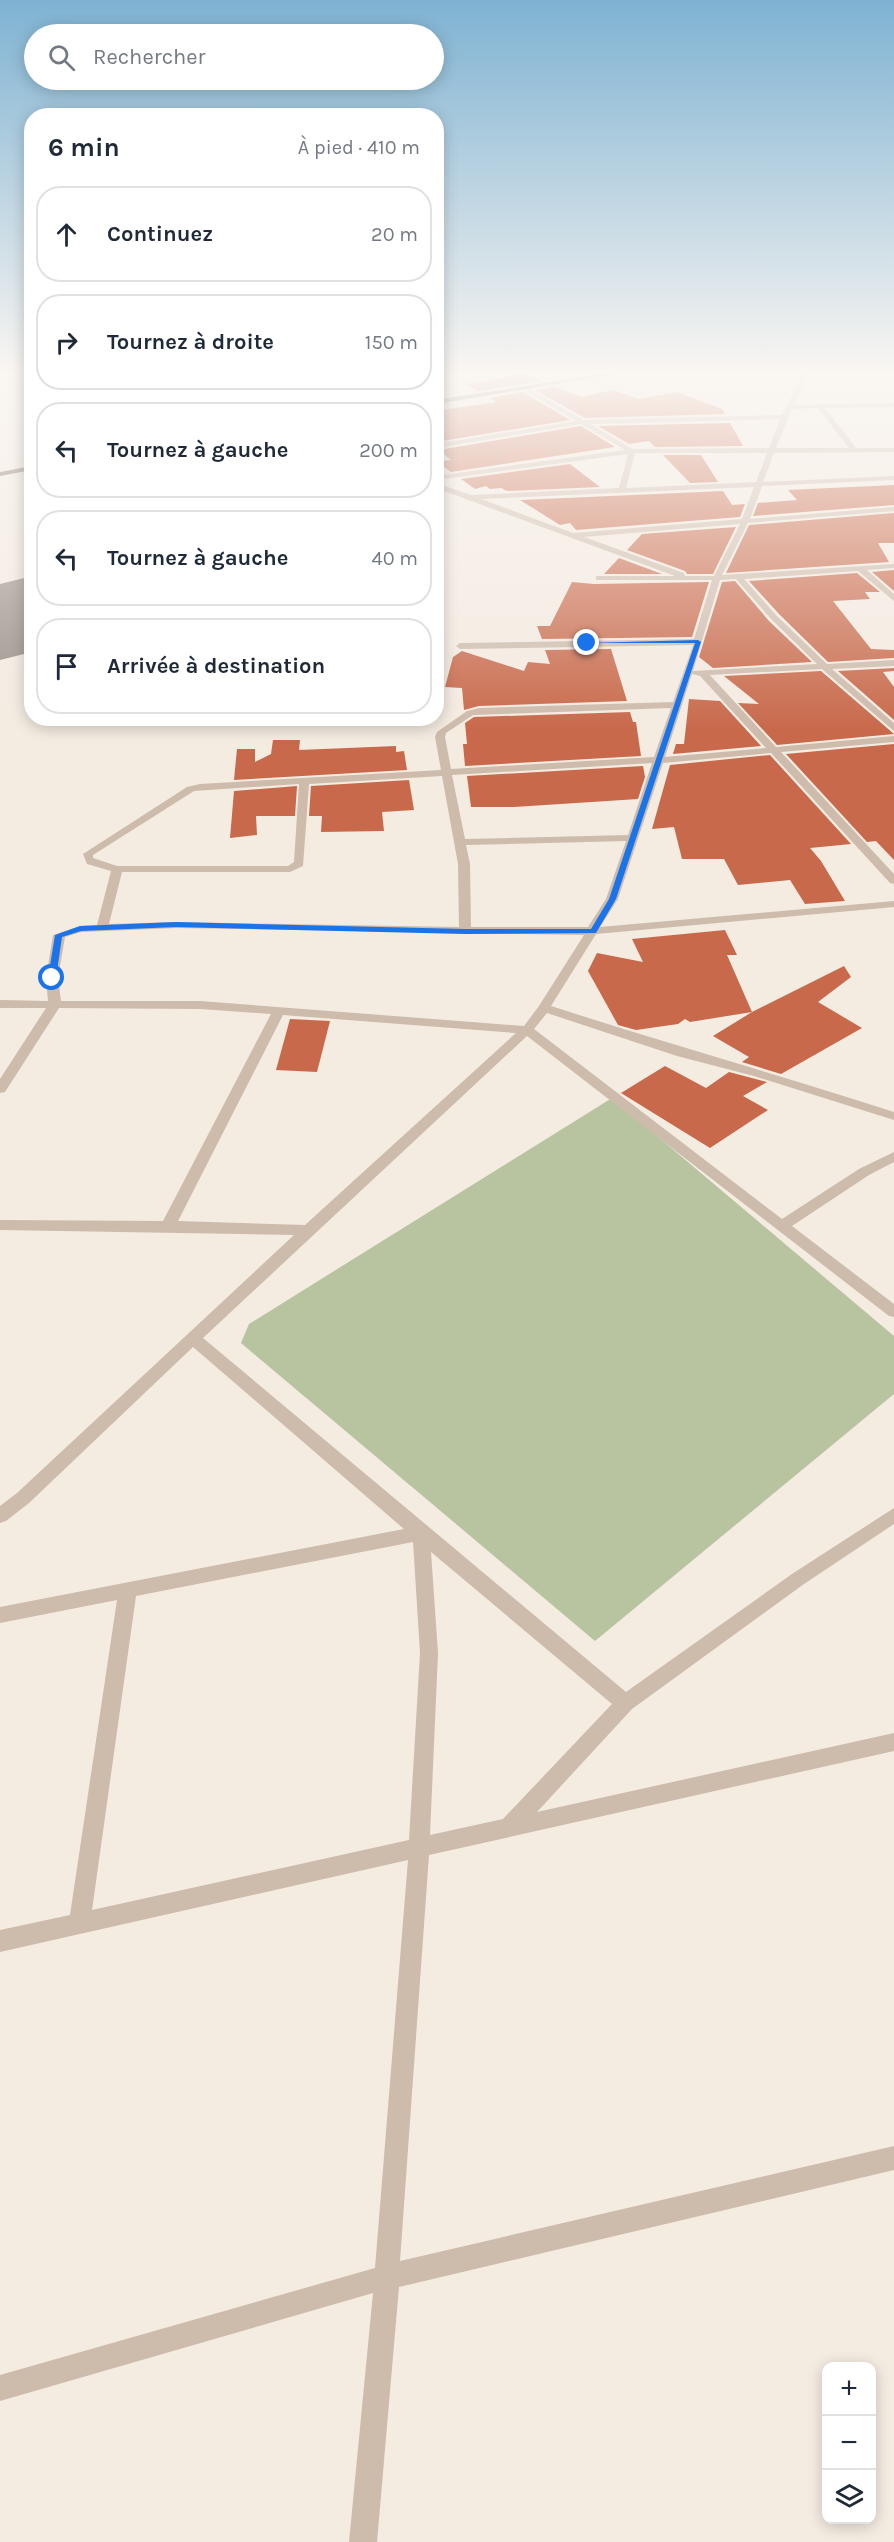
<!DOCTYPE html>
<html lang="fr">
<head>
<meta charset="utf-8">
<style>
  :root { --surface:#fff; --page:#f6f6f7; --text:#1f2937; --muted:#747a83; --line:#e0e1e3 }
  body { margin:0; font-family:Karla,sans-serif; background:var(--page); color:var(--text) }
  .controls { position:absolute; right:18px; bottom:18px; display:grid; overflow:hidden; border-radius:12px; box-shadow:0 3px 15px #0003 }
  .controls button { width:54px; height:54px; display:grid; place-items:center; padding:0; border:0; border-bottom:2px solid var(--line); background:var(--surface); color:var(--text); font:30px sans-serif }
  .stop { position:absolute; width:18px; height:18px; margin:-14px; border:4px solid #1a73e8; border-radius:50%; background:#fff }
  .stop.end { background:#1a73e8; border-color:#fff; box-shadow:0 2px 6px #0008 }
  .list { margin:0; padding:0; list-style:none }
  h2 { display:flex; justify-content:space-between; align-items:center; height:78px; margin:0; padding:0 24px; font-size:26px }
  h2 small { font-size:20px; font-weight:400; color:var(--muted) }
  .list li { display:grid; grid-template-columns:39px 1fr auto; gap:18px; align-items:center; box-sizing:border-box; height:96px; margin:0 12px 12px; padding:0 12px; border:2px solid var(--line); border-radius:24px }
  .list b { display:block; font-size:22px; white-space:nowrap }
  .list em { font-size:20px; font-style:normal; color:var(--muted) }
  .icon { flex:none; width:33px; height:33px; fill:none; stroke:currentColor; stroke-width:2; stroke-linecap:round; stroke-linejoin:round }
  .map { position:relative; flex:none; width:894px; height:2542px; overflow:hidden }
  .search { position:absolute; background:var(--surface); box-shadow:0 3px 15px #0003; left:24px; top:24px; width:420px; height:66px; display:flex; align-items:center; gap:15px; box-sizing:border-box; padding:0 21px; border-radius:33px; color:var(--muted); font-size:22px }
  .panel { position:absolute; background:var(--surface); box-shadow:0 3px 15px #0003; left:24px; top:108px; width:420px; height:618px; border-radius:24px }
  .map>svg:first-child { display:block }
</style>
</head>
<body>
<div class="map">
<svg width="894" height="2542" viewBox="0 0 894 2542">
  <rect width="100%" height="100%" fill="#f4ebe1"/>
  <path fill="#b8c4a0" d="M612,1098L894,1336V1394L595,1641L241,1343L249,1324Z"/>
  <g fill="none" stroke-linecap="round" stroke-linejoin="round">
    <path fill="#988e86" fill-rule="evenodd" d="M32,576V652L0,660V584Z"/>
  </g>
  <g fill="#c8694b">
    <path d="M523,374L542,381L478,391L465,384Z"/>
    <path d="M555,387L581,397L613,390L639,399L677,392L722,409L725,414L585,418L535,390Z"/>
    <path d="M523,392L570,420L436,442V411L496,402L489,398Z"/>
    <path d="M730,423L743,446L655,447L649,441L629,444L598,426Z"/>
    <path d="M581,426L615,447L451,472L437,462L451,460L439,450Z"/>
    <path d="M663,455H701L718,482L690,483Z"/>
    <path d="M570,464L600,487L507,491L501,488L490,489L486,486L475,489L461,479Z"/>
    <path d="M894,485V505L753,516L758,503L797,500L788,490Z"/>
    <path d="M723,491L732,505L745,504L740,517L576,530L570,523L560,525L520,500Z"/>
    <path d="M894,513V543H878L889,562L726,573L749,525Z"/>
    <path d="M736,527L713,574H687L685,571L627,550L642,534Z"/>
    <path d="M619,558L662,574H604Z"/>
    <path d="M894,570V591L872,572Z"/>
    <path d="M857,573L880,592H865L870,599L833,601L871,649L894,650V658L828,662L779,614L749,581Z"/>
    <path d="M735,581L769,621L812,662L713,668L699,657L722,582Z"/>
    <path d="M572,582L594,584L709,582L692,637L542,639L537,626H550Z"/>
    <path d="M611,649L627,701L479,706L464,710L462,688L445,687L453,657L462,651L524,671L528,662L550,664L545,650Z"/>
    <path d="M894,668V671L883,672L894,687V720L838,671Z"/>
    <path d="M821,671L894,734L777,745L738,703L759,704L724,676Z"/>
    <path d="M689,699L720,701L761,746L673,754L676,744H684Z"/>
    <path d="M630,712L633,722H636L641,756L465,766L463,744H467L465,723L474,717Z"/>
    <path d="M273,740H300L299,750L396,746V752L404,751L407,770L234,780L237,749H255V762L271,754Z"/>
    <path d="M894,744V860L876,841L867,842L786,754Z"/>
    <path d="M770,755L851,844L810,848L821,861L845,901L805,904L790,880L738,885L724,859H682L674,827L652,829L670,765Z"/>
    <path d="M643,766L645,777L638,799L514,807H471L467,776Z"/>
    <path d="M409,780L414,810L382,812L384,831L321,832L322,816H309L311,786Z"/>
    <path d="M297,786L295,816H256L257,835L230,838L234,791Z"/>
    <path d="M725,930L737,955H727L752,1012L844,966L851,977L818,1002L862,1028L781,1074L742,1062L749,1057L713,1036L752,1012L690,1022L685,1019L678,1024L636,1030L618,1025L588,971L597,953L643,962L632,939Z"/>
    <path d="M290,1019L330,1021L317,1072L276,1070Z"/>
    <path d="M665,1066L706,1088L729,1072L767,1082L743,1096L768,1110L710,1148L621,1093Z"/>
  </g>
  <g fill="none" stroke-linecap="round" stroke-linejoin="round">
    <path fill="#cdbbac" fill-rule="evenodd" d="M798,374H804L805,383L794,405L894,403V407L825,408L856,448H894V452L774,453L763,482L894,476V480L762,486L750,519L894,507V511L748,523L722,575L894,564V568L867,570L894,594V601L858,571L744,579L777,616L827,664L894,660V666L832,669L894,723V731L822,669L710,675L776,747L894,736V742L781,752L894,874V884L890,883L771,753L663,763L618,899L600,927L894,901V907L596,934L551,1006C665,1043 780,1075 894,1112V1120L754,1076L677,1056L547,1013L534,1029L782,1219L859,1169L894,1152V1162L869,1175L792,1226L894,1304V1317L889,1316L527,1036L203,1338L626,1692L792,1574L894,1508V1524L804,1584L632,1709L537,1812L894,1733V1751L429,1855L400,2261L894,2146V2170L399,2287L377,2542H349L373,2293L0,2401V2375L375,2268L408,1860L0,1952V1930L70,1915L117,1600L0,1623V1607L404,1529L193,1347L29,1503L6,1521L0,1523V1506L17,1493L294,1235L0,1230V1220L163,1221L271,1014L200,1009L59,1008L5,1092L0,1093V1079L46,1008H0V1000L48,1001L46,978L53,935L80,926L97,925L111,871L87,864L83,854L187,787L200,784L441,770L435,737L437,732L467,711L479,708L673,702L693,645L460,649L456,646L460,643L694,639L712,580H596V576H675L436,488V483L471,495L619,488L628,454L436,480V476L625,450L581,424L436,448V444L576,421L522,389L524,386L584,420L782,415L799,383ZM818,408L849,448H776L792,409ZM780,419L769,448L633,449L590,424ZM635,453H767L756,482L626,488ZM754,487L742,519L573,533L481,499ZM740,524L714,576H685L684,573L584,537ZM736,579L771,619L817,664L693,671L720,580ZM692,674L700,676L766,748L665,757ZM671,708L654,757L451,769L445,737L446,733L473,715ZM652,763L628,835L465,839L452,775ZM442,776L458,864L459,927L176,922L109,924L122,872H290L303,866L309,784ZM299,784L294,862L288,866H117L93,858V855L194,791ZM626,841L606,899L588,927H471L470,864L466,845ZM176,928L584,935L539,1006L524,1026L200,1001H61L58,978L65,937L81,932ZM283,1015L516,1033L305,1225L178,1221ZM413,1542L420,1653L409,1840L92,1910L136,1596ZM431,1552L612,1704L503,1819L430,1835L438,1653Z"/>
    <g fill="#6c584f" fill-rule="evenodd">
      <path d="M603,374H617L436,404V400Z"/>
      <path d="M32,466V470L0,476V472Z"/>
    </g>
  </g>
  <linearGradient id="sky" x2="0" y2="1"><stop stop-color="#7eb2d2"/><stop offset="0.51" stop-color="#faf6f2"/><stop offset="1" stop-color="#faf6f2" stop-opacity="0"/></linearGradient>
  <rect width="894" height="730" fill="url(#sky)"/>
  <path fill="#1a73e8" d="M698,640L701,642L616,899L596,933L465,934L176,927L81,931L62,937L56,978L52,980L48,978L55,935L80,926L176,922L465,929H591L609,899L695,643H584Z"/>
</svg>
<div class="controls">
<button>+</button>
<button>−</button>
<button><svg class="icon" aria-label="layers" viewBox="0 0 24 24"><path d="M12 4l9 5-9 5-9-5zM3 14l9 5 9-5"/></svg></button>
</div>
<div class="stop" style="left:52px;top:978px"></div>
<div class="stop end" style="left:587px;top:643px"></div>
<div class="search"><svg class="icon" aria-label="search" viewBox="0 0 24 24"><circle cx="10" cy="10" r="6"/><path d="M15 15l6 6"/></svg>Rechercher</div>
<section class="panel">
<h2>6 min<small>À pied · 410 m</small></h2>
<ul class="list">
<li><svg class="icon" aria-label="ahead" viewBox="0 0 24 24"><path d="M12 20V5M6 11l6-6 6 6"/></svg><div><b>Continuez</b></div><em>20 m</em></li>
<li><svg class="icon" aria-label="right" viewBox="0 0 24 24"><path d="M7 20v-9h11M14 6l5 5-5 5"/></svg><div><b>Tournez à droite</b></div><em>150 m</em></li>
<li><svg class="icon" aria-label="left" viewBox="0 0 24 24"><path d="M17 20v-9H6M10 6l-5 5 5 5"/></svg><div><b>Tournez à gauche</b></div><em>200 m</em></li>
<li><svg class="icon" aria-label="left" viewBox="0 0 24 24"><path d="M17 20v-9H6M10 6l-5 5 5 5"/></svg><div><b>Tournez à gauche</b></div><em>40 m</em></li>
<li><svg class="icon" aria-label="arrive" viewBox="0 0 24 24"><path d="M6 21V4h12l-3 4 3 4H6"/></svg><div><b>Arrivée à destination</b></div></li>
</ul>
</section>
</div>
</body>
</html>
